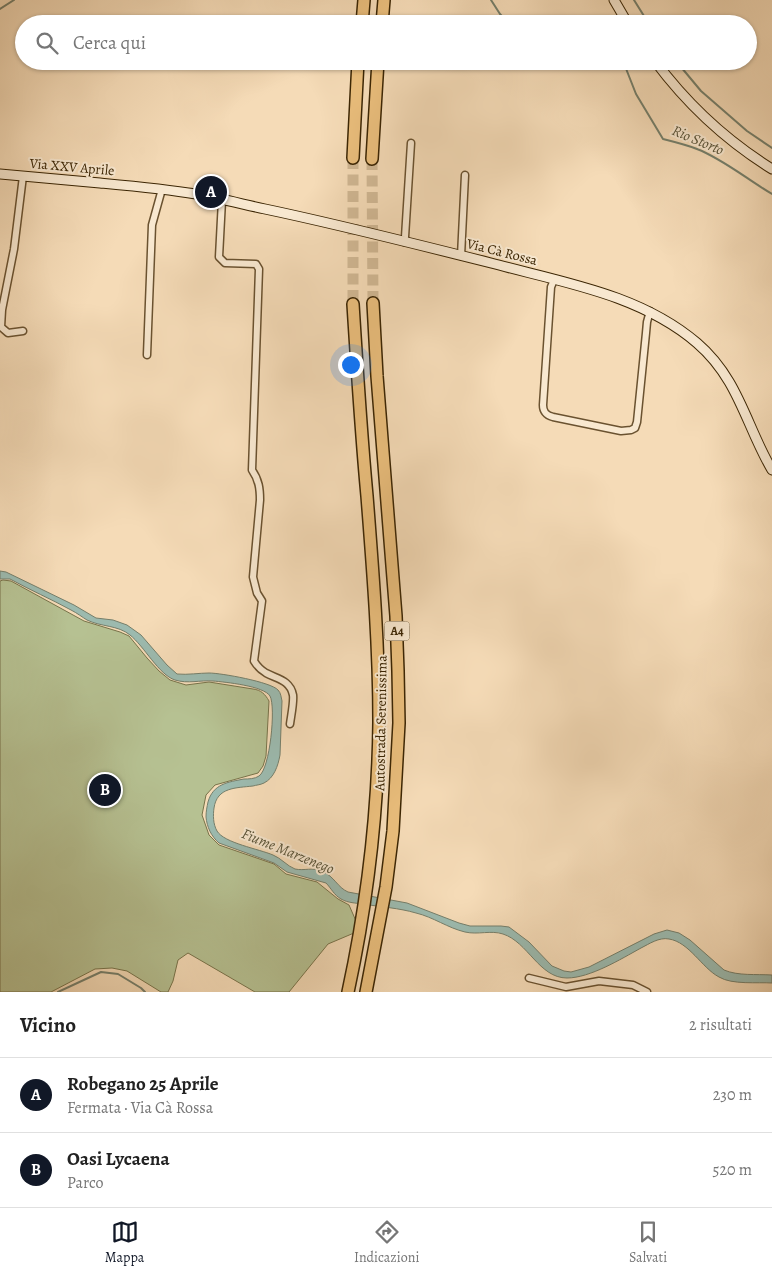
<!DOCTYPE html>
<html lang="it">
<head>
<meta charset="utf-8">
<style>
  :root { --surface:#fff; --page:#f2f2f2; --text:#222; --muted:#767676; --line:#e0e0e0; --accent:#111827 }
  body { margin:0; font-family:Alegreya,serif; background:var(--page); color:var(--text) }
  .you { position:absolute; left:350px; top:364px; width:18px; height:18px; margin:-12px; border:4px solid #fff; border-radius:50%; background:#1a73e8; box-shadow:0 0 0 8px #1a73e833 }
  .badge { display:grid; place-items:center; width:32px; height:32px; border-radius:50%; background:var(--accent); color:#fff; font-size:16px; font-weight:700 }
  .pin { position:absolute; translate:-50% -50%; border:2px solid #fff; box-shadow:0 1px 5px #0006 }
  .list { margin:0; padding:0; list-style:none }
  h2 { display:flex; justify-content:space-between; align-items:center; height:65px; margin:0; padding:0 20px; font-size:21px }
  h2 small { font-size:16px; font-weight:400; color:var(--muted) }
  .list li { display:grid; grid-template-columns:32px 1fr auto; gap:15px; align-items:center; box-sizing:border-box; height:75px; padding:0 20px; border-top:1px solid var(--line) }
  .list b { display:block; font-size:19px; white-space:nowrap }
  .list p { margin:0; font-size:16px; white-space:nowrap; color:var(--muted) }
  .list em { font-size:16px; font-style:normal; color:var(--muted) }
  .icon { flex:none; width:28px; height:28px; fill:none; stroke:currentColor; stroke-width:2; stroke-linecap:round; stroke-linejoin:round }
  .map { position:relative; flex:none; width:772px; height:992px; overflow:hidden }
  .search { position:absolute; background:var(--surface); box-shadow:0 1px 4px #0004; left:15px; right:15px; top:15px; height:55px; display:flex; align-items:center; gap:12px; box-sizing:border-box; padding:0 18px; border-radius:28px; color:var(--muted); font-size:19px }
  .sheet { height:215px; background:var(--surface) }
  nav { display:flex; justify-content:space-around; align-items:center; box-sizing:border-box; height:70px; border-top:1px solid var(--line); background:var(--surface); font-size:14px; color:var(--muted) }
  nav a { display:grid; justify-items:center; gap:2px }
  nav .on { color:var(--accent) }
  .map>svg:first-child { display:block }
</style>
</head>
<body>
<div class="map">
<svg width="772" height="992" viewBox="0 0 772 992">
  <rect width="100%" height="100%" fill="#f5dbb7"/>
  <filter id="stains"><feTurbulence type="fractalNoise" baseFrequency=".004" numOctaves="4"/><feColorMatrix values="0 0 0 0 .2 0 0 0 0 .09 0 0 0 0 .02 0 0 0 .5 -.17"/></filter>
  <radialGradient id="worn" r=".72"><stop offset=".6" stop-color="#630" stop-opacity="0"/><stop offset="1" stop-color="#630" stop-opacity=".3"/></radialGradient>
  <path fill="#b6c192" stroke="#78734a" d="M3,580L11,581L84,621L120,632L129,636L147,658L159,671L170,680L186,685L209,682L253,689C261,690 265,694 269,701L266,756L263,766L258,773L215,785L206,795L202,815L209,835L219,845L274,864L286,874L317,882L338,899L349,905L356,921L354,933L328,944L289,992H255L188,953L178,960L173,981L168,992H161L127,971L112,968L95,969L51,992H0V581Z"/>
  <path fill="#9cbbb0" stroke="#757f6b" d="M0,571L6,572L74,605L96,618L113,620L127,625L141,635L167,665L177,674C188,675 199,673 209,673C221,673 271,682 278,690C281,693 281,697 282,701L280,755C278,766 274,778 264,783C260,785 256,785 253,786C236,788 217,787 214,808C213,815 213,824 217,831C224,843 259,849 273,855C281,858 287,866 295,869C304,871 313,867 322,871C335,877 337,887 348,892L407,903L459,923L470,926H501L509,927L529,942L552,966L564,971L571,972L589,967L654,934L667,930L679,933L690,940L724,970C738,976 756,974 772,975V983C758,982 732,985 719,977C702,968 689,942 669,939C659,937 649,944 641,948C621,959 590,978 567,978C539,978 528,942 503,934C491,930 478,935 465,932C448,928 433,917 416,913C399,908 381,907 363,904C356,903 348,903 341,899C334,895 331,888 326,883L287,872L274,863L219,843C211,836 207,827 206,817C206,811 207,807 208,802C213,784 228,782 244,779C248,779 255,779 259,776C270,769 276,707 270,696C264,686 225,682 213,681C200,680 188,684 175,680C159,675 144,646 130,635C118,625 101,627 87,620C82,617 77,613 71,610C51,599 30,590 10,579H0Z"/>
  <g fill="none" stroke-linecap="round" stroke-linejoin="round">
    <g stroke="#757f6b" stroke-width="2">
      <path d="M491,0L500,14L509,24"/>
      <path d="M634,0L649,24"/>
      <path d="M0,9L14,0"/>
      <path d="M623,61L636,94L663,139C675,142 687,145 697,149C723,159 748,180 772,194"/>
      <path d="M676,61L701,91L747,131L772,148"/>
      <path d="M58,992L101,972L118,974L141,988L145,992"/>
    </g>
    <g stroke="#d0b793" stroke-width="11" stroke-dasharray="11 5.5" stroke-linecap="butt">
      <path d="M353,158V304"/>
      <path d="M372,159L373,303"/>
    </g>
    <g stroke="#6a5230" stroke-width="9">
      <g id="minor">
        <path d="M23,176L14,249L2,310L1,327L8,333L23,331"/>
        <path d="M222,200L219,257L225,263L256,264L259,269L252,470C259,480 260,489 260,500L253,577L257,593L262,601L254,661C257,666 261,670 266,673C277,679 290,680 293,695C294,702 291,716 290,724"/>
        <path d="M404,242L405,237L411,143"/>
        <path d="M461,256L465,175"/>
        <path d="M554,280L551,287L543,405C543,412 546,415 553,417L621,431L631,430L635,428L637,422L646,333L647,322L650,311"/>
        <path d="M147,355L152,225L162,189"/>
        <path d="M529,978L566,987L599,981L633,985L647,992"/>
      </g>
    </g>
    <g stroke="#3b2503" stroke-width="11">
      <g id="secondary">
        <path d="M614,0L628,24"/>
        <path d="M655,61C687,104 727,141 772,169"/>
        <path d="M0,174C34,177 67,180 100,183C132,186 165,189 196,194C219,198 242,204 265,209C341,225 416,244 491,263C561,282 640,294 697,343C739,379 746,426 772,470"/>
      </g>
    </g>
    <g stroke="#3b2503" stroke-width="14">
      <g id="motorway">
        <path d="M362,24L364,0"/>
        <path d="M382,24L384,0"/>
        <path d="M353,158L358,61"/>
        <path d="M372,159L378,61"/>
        <path d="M348,992C367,904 378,813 379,722C379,647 373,572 367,496C361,432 357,368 353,304"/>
        <path d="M366,992L386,887L393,831L399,723L398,671L396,616L377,376L373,303"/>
      </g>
    </g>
    <use href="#minor" stroke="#f8e8d0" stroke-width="6"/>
    <use href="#secondary" stroke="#f8e8d0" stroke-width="9"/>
    <use href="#motorway" stroke="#eabe7c" stroke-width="11"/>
  </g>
  <g text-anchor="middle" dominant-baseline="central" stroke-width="4" stroke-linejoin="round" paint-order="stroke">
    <rect fill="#f8e8d0" stroke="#746040" stroke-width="1" x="384.5" y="621.5" width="25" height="19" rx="4"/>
    <g font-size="12" font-weight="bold" fill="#3b2503">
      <text x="397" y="631">A4</text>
    </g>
    <g font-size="14" fill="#3b2503" stroke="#f8e8d0">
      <text transform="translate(72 167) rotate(5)">Via XXV Aprile</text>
      <text transform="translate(502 252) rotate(14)">Via Cà Rossa</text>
      <text transform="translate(381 723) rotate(-89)">Autostrada Serenissima</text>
    </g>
    <g font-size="15" font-style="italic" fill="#585237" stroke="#f8e8d0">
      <text transform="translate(698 140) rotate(23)">Rio Storto</text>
      <text transform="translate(288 851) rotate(22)">Fiume Marzenego</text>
    </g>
  </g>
  <rect width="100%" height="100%" filter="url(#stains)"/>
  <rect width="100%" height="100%" fill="url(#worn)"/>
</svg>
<div class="you"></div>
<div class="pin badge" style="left:211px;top:192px">A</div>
<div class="pin badge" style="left:105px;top:790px">B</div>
<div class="search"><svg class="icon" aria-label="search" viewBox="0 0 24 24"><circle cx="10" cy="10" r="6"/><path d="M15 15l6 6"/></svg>Cerca qui</div>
</div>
<section class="sheet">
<h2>Vicino<small>2 risultati</small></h2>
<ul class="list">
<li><span class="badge">A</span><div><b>Robegano 25 Aprile</b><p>Fermata · Via Cà Rossa</p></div><em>230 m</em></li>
<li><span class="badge">B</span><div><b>Oasi Lycaena</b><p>Parco</p></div><em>520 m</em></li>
</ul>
</section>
<nav>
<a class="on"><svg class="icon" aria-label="map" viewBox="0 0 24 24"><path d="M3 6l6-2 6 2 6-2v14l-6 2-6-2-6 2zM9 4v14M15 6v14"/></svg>Mappa</a>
<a><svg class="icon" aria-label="directions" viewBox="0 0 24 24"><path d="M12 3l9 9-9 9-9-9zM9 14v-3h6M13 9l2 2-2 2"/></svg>Indicazioni</a>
<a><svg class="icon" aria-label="saved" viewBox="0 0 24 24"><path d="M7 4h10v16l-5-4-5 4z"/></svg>Salvati</a>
</nav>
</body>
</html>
